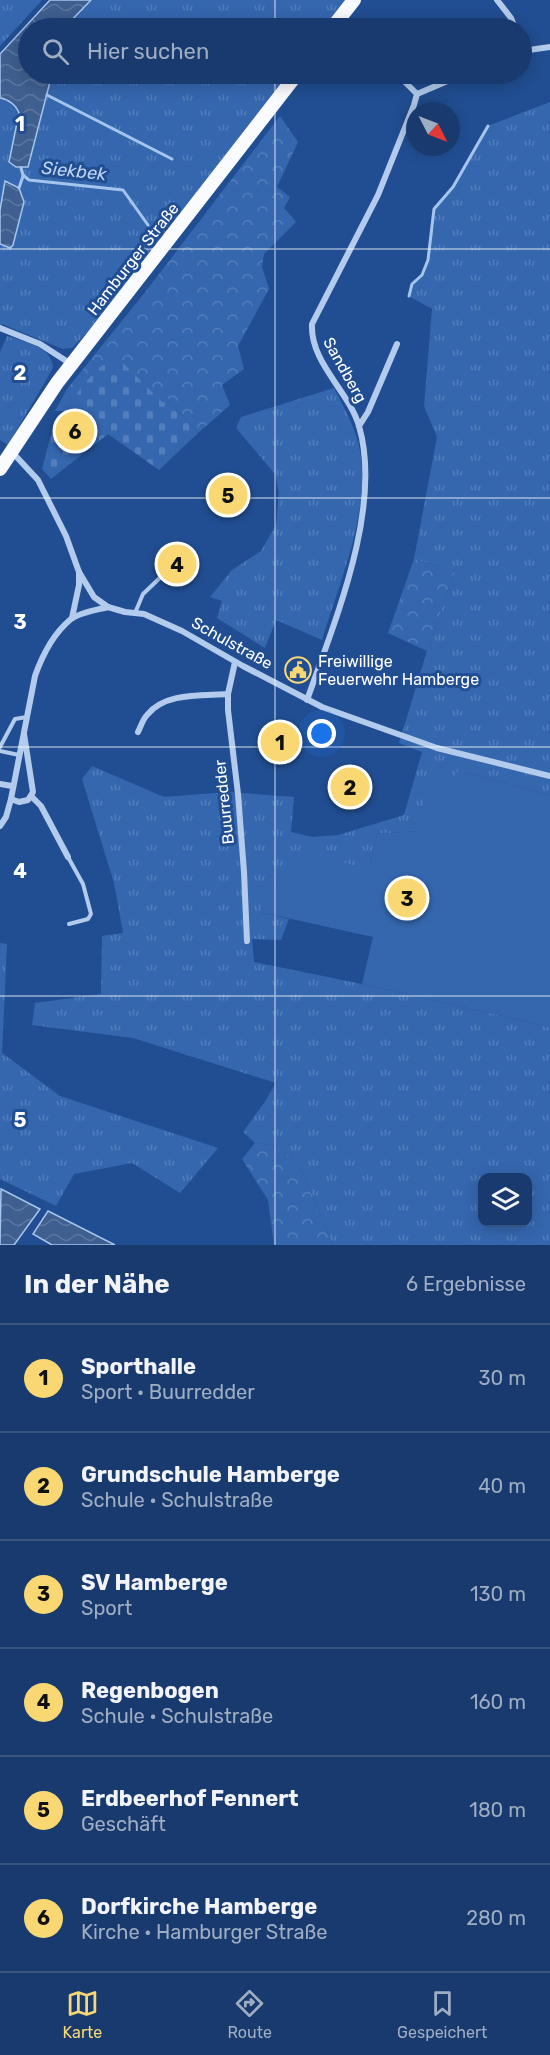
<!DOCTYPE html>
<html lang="de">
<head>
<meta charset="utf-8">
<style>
  :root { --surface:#193a6e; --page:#264576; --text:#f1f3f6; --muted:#9fadc2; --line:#375481; --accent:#f9d874 }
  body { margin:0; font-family:Rubik,sans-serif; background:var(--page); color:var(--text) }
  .controls { position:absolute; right:18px; bottom:18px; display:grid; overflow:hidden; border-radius:12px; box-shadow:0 3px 15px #0003 }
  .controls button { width:54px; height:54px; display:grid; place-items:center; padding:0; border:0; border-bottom:2px solid var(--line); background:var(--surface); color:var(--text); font:30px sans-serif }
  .compass { position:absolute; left:406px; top:102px; width:54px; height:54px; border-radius:50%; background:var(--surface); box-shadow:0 3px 15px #0003; rotate:132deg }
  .you { position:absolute; left:322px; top:734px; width:21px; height:21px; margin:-15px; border:4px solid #fff; border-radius:50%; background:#1a73e8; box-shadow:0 0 0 9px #1a73e833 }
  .badge { display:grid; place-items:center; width:39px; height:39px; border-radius:50%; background:var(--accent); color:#111; font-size:20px; font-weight:700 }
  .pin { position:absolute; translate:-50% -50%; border:3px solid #fff; box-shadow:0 2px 6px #0006 }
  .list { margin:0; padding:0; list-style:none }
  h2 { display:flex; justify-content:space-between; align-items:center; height:78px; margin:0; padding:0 24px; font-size:26px }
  h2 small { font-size:20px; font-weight:400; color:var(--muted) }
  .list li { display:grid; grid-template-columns:39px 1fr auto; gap:18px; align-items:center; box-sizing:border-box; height:108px; padding:0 24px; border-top:2px solid var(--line) }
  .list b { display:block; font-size:22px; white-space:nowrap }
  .list p { margin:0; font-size:20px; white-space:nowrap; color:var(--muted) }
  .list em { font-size:20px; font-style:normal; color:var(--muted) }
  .icon { flex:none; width:33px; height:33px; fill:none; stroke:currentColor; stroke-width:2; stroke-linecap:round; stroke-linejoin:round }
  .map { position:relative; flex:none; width:550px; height:1245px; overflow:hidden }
  .search { position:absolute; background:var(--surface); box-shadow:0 3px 15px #0003; left:18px; right:18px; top:18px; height:66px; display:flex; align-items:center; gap:15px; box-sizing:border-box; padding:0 21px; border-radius:33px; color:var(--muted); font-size:22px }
  .sheet { height:726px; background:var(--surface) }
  nav { display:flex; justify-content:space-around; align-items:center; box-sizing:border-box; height:84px; border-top:2px solid var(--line); background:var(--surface); font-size:16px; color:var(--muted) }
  nav a { display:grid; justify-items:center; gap:3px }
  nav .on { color:var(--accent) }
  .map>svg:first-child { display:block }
</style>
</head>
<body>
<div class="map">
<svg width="550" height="1245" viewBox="0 0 550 1245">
  <defs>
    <pattern id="grass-tufts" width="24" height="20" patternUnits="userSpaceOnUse" patternTransform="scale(1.5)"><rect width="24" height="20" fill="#3567af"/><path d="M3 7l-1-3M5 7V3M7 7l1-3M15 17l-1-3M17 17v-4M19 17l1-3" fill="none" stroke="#537ebb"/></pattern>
    <pattern id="forest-crowns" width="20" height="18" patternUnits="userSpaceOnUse" patternTransform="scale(1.5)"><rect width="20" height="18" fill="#3567af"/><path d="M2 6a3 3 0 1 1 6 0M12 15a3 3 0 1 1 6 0" fill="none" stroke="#537ebb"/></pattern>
    <pattern id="cemetery-stones" width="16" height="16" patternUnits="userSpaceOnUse" patternTransform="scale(1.5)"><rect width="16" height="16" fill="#3567af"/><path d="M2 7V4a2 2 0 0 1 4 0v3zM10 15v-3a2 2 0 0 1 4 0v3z" fill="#537ebb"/></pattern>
    <pattern id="water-waves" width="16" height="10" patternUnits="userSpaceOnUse" patternTransform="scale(1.5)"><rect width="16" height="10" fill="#3f5f90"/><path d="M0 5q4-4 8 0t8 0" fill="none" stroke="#5c77a1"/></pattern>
  </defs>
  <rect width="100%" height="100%" fill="#214e92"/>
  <g fill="url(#grass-tufts)" fill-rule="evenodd">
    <path d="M0,0H42L0,46Z"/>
    <path d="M91,0H346L323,28H64Z"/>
    <path d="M52,74H288L96,323L72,348L63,349L2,324L0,328V98C8,99 16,105 19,113L9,162L28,167Z"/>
    <path d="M550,102V795L459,771L417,831L377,834L369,869L288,884L260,912L289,919L281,940L252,939L254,962L362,984L550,1027V1245H333L300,1167L279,1146L255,1143L243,1132L264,1103L276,1083L133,1038L32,1025L35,1003L101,994L102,936L123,933L114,883L82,779L92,766L164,797L228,792L294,797L291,832L312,837L338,835L404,815L422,752L399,743L427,651L455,571L414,559L437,437L424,406L432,309L409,296L412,284L422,275L428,260L434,209L453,187L488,126ZM482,1178H528V1222H482Z"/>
    <path d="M7,336C24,342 52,346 53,368L8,445L0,440V352Z"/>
    <path d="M334,388C344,408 356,428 360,451C371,511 339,583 322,640L276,620L265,648L217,618L222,601L210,597L232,570L261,551L276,525L279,493L275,474L236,428L241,417Z"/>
    <path d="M0,943L7,944L2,1053L60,1096L218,1148L180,1193L132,1163L74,1174L56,1206L0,1179Z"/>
  </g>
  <g fill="url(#forest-crowns)">
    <path d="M280,116L298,142L277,187L290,197L284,208L296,222L264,254L262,267L269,289L238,346L244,369L222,385L230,405L198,433L168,399L164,403L80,389L66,411H55L67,389L146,291Z"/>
    <path d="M414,559L455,571L427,651L388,633Z"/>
    <path d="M255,1143L279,1146L300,1167L333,1245H274L268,1200L242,1159Z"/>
  </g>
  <path fill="url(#cemetery-stones)" d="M118,358L163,403L168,399L198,433L159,470L108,434L51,479L42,469L51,435L80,389L98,368Z"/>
  <path fill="#3567af" d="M459,771L550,795V1027L362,984L373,937L260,912L269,880L288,884L297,851L369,869L377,834L417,831L430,778L447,782Z"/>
  <g fill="url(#water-waves)" stroke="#a6c5ee" stroke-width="1.5">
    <path d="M50,0H91L64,28H28V74H52L28,167H16L9,162L19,113C16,105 8,99 0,98V54Z"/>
    <path d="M5,181L19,188L24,202L13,245L10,248L0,244V210Z"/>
    <path d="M1,1189L40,1209L14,1245H0Z"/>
    <path d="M48,1211L115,1245H52L33,1234Z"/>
  </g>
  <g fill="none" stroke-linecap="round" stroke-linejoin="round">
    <g stroke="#a6c5ee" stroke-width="3">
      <path d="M47,95L172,159"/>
      <path d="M21,168L23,175L29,180L123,190L148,225"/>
      <path d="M19,188L23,176"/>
      <path d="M409,296L412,284L422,275L428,260L434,209L453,187L488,126"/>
    </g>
    <g stroke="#b3cbed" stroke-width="4">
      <path d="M135,613L143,594L164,574"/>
      <path d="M0,747L15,719L27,717"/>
      <path d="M0,751L19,755"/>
      <path d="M68,857L83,884L91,914L88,919L69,924"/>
    </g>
    <g stroke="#b3cbed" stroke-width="6">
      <path d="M497,0L511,18L515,28"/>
      <path d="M522,51L550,47"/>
      <path d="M417,94L464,74"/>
      <path d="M0,328L40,344L71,364"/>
      <path d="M359,426L368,412L397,344"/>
      <path d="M12,452L38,480L66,536L79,572L94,597L108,607L125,612L144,614L182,631L243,666L322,707L437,748L550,776"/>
      <path d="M72,618L79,585V572"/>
      <path d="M235,662L228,694V710L238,794L244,872L247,941"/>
      <path d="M307,700C334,623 383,508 359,426C349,391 310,363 312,324L378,195L414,105L417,94L397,74"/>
      <path d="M138,732C141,726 143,719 147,715C165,692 202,696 228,694"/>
      <path d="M24,734L33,792L28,800L19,802L11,799L35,676C42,656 54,633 71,619C81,612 97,610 108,607"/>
      <path d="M0,784L12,786"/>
      <path d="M31,796L41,806L68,857"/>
      <path d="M0,826L6,817L11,799"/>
    </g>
    <g stroke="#f9fbff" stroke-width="14">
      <path d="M332,28L354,0"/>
      <path d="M0,469L57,383L297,74"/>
    </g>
  </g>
  <path fill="none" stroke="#fff" stroke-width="1.5" stroke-opacity="0.55" d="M275,0V28M275,74V1245M0,249H550M0,498H550M0,747H550M0,996H550"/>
  <defs>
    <g id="civic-ring" transform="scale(1.35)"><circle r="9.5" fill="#214e92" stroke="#f9d874" stroke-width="1.5"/><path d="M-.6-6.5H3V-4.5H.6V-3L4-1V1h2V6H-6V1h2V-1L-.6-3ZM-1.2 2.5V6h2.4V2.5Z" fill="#f9d874"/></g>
  </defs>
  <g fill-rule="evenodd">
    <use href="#civic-ring" x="298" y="670"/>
  </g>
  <g text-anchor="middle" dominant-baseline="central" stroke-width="6" stroke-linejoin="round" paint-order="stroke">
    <g font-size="16" fill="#fff" stroke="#214e92">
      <text transform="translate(133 259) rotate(-52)">Hamburger Straße</text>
      <text transform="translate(345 370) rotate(61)">Sandberg</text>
      <text transform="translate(232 643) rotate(29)">Schulstraße</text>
      <text transform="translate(224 802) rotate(-96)">Buurredder</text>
    </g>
    <g font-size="16" fill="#fff" stroke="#214e92" text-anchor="start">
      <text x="318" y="661">Freiwillige<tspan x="318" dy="18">Feuerwehr Hamberge</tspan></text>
    </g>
    <g font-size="18" font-style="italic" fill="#bfd5f4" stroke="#214e92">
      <text transform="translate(74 171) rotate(6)">Siekbek</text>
    </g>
  </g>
  <g font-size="20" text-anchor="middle" font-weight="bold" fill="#fff" stroke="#214e92" stroke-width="6" stroke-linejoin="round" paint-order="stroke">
    <text x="20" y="131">1</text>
    <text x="20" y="380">2</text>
    <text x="20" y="629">3</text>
    <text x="20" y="878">4</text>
    <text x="20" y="1127">5</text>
  </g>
</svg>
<div class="controls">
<button><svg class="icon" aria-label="layers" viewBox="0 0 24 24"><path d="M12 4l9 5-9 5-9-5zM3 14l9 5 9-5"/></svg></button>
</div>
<svg class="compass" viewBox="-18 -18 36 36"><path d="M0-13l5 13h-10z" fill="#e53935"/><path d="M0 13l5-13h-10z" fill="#9fadc2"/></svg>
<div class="you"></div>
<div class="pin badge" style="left:280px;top:742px">1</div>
<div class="pin badge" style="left:350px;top:787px">2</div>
<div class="pin badge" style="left:407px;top:898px">3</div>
<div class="pin badge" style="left:177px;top:564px">4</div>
<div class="pin badge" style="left:228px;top:495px">5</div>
<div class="pin badge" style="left:75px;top:431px">6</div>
<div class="search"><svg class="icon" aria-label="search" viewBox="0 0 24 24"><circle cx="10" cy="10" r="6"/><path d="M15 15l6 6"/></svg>Hier suchen</div>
</div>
<section class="sheet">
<h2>In der Nähe<small>6 Ergebnisse</small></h2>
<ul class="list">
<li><span class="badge">1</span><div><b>Sporthalle</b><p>Sport · Buurredder</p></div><em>30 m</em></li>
<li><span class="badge">2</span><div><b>Grundschule Hamberge</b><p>Schule · Schulstraße</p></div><em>40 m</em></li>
<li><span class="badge">3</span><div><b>SV Hamberge</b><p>Sport</p></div><em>130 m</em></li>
<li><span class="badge">4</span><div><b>Regenbogen</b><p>Schule · Schulstraße</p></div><em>160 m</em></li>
<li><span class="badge">5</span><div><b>Erdbeerhof Fennert</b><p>Geschäft</p></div><em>180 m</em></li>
<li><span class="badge">6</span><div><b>Dorfkirche Hamberge</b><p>Kirche · Hamburger Straße</p></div><em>280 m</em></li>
</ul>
</section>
<nav>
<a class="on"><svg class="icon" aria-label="map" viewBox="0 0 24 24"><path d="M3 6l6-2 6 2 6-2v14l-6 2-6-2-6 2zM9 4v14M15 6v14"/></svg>Karte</a>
<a><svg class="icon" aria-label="directions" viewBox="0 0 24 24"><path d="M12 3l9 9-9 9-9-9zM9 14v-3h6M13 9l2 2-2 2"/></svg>Route</a>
<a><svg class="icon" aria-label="saved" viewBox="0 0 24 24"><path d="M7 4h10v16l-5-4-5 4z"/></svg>Gespeichert</a>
</nav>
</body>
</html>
